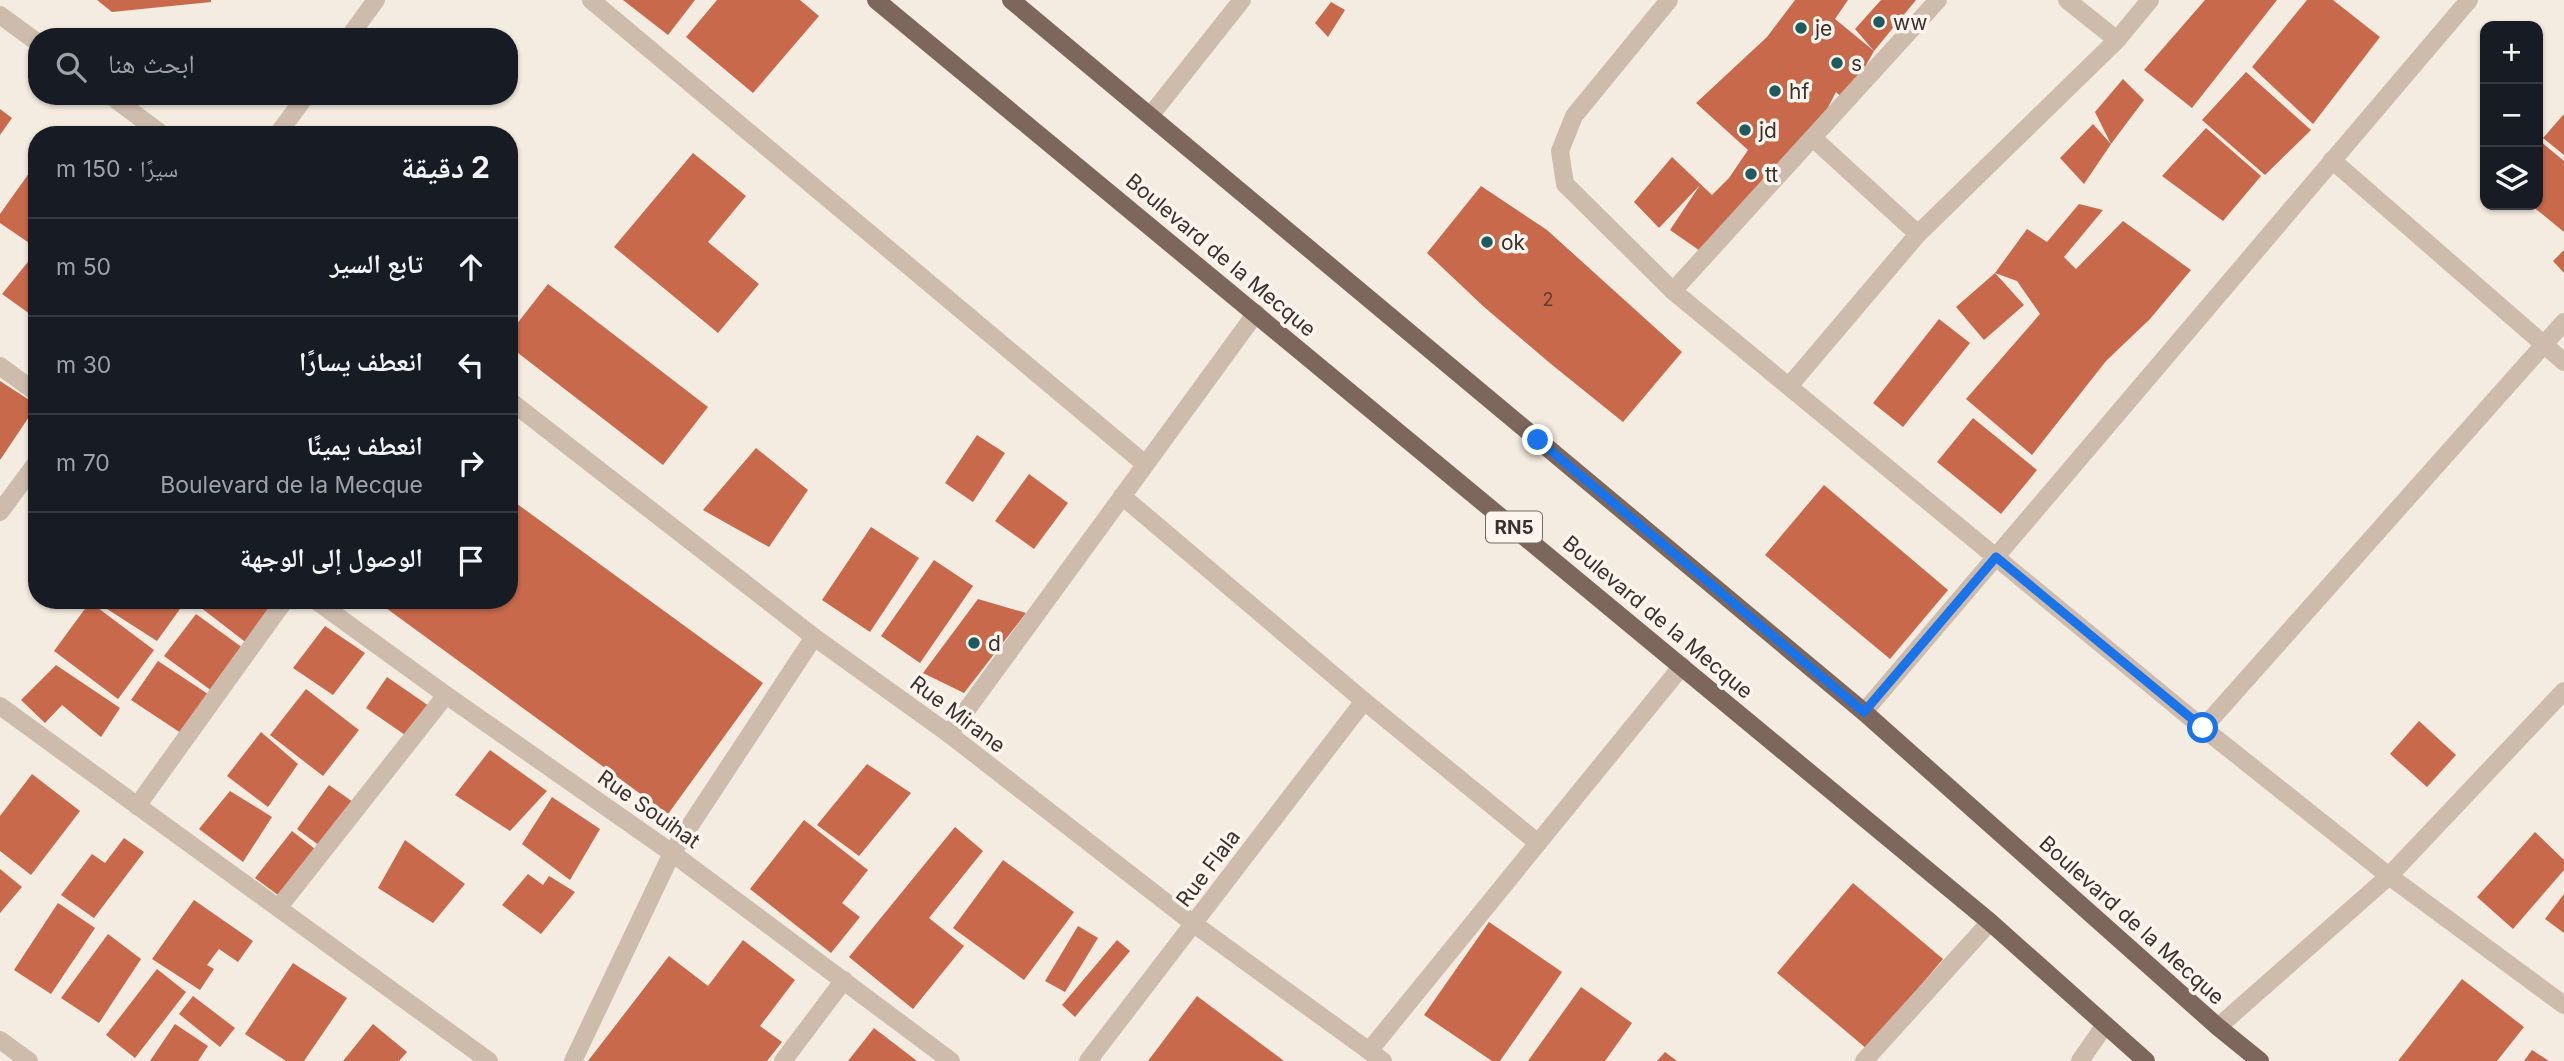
<!DOCTYPE html>
<html lang="ar">
<head>
<meta charset="utf-8">
<style>
  :root { --surface:#171b24; --page:#242831; --text:#f1f3f6; --muted:#9ea1a6; --line:#363941 }
  body { margin:0; font-family:Inter,"Noto Naskh Arabic",sans-serif; background:var(--page); color:var(--text); direction:rtl }
  .controls { position:absolute; right:21px; top:21px; display:grid; overflow:hidden; border-radius:14px; box-shadow:0 2px 5px #0004 }
  .controls button { width:63px; height:63px; display:grid; place-items:center; padding:0; border:0; border-bottom:2px solid var(--line); background:var(--surface); color:var(--text); font:35px sans-serif }
  .stop { position:absolute; width:21px; height:21px; margin:-16px; border:5px solid #1a73e8; border-radius:50%; background:#fff }
  .stop.end { background:#1a73e8; border-color:#fff; box-shadow:0 2px 7px #0008 }
  .list { margin:0; padding:0; list-style:none }
  h2 { display:flex; justify-content:space-between; align-items:center; height:91px; margin:0; padding:0 28px; font-size:30px }
  h2 small { font-size:23px; font-weight:400; color:var(--muted) }
  .list li { display:grid; grid-template-columns:46px 1fr auto; gap:21px; align-items:center; box-sizing:border-box; height:98px; padding:0 28px; border-top:2px solid var(--line) }
  .list b { display:block; font-size:26px; white-space:nowrap }
  .list p { margin:0; font-size:23px; white-space:nowrap; color:var(--muted) }
  .list em { font-size:23px; font-style:normal; color:var(--muted) }
  .icon { flex:none; width:38px; height:38px; fill:none; stroke:currentColor; stroke-width:2; stroke-linecap:round; stroke-linejoin:round }
  .map { position:relative; flex:none; width:2564px; height:1061px; overflow:hidden; direction:ltr }
  .search { position:absolute; background:var(--surface); box-shadow:0 2px 5px #0004; left:28px; top:28px; width:490px; height:77px; display:flex; align-items:center; gap:18px; box-sizing:border-box; padding:0 24px; border-radius:28px; color:var(--muted); font-size:26px }
  .panel { position:absolute; background:var(--surface); box-shadow:0 2px 5px #0004; left:28px; top:126px; width:490px; height:483px; border-radius:28px; direction:rtl }
  .map>svg:first-child { display:block }
</style>
</head>
<body>
<div class="map">
<svg width="2564" height="1061" viewBox="0 0 2564 1061">
  <rect width="100%" height="100%" fill="#f4ebe1"/>
  <g fill="#c8694b">
    <path d="M97,0H211V2L112,12Z"/>
    <path d="M623,0H695L668,35Z"/>
    <path d="M717,0H800L819,16L753,93L686,37Z"/>
    <path d="M1795,0H1848L1835,19L1874,51L1846,101L1836,92L1812,138L1771,169L1760,195L1706,255L1670,230L1700,185L1659,228L1634,202L1672,157L1712,195L1729,178L1748,150L1696,103L1767,37Z"/>
    <path d="M1881,0H1916L1874,51L1855,29Z"/>
    <path d="M2205,0H2277L2192,108L2144,70Z"/>
    <path d="M2307,0H2333L2380,37L2313,124L2252,67Z"/>
    <path d="M1331,2L1345,10L1328,37L1315,23Z"/>
    <path d="M2246,72L2311,130L2265,175L2202,120Z"/>
    <path d="M2123,79L2144,100L2111,144L2095,112Z"/>
    <path d="M0,109L12,118L0,135Z"/>
    <path d="M2564,114V155L2543,138Z"/>
    <path d="M2093,124L2111,144L2084,184L2060,158Z"/>
    <path d="M2206,128L2261,176L2223,221L2162,176Z"/>
    <path d="M2540,141L2564,161V232L2531,205H2538V144Z"/>
    <path d="M693,153L746,196L708,242L759,284L718,333L614,247Z"/>
    <path d="M37,162V244L35,247L0,223V214Z"/>
    <path d="M1481,186L1547,230L1682,352L1623,422L1551,364L1483,306L1427,253Z"/>
    <path d="M2079,204L2103,210L2064,257L2076,269L2123,221L2191,270L2150,319L2106,361L2032,455L1966,399L2040,314L2017,281L1995,273L2027,229L2047,242Z"/>
    <path d="M2564,250V273L2553,261Z"/>
    <path d="M32,257L37,261V319L2,294Z"/>
    <path d="M1995,273L2024,305L1984,340L1956,307Z"/>
    <path d="M548,284L708,407L663,465L509,346V334Z"/>
    <path d="M1939,319L1970,343L1903,427L1873,403Z"/>
    <path d="M0,381L37,405L0,460Z"/>
    <path d="M1973,418L2037,470L2001,514L1937,462Z"/>
    <path d="M977,435L1005,453L973,502L945,483Z"/>
    <path d="M756,448L808,490L769,547L703,510Z"/>
    <path d="M1029,474L1068,503L1034,549L995,521Z"/>
    <path d="M1824,485L1948,590L1890,659L1765,555Z"/>
    <path d="M509,498L763,683L668,814L375,600H509Z"/>
    <path d="M871,527L919,558L870,632L822,600Z"/>
    <path d="M934,560L973,586L920,663L881,636Z"/>
    <path d="M978,599L1026,613L964,693L923,673Z"/>
    <path d="M93,600H183L185,602L157,641Z"/>
    <path d="M205,600H282L248,644L200,607Z"/>
    <path d="M90,602L154,650L118,699L54,651Z"/>
    <path d="M196,614L243,648L212,691L164,656Z"/>
    <path d="M325,626L365,653L333,695L293,668Z"/>
    <path d="M158,661L208,694L181,733L131,700Z"/>
    <path d="M56,665L120,708L101,737L62,705L45,723L21,700Z"/>
    <path d="M387,677L429,706L408,737L366,708Z"/>
    <path d="M306,689L359,730L323,776L270,735Z"/>
    <path d="M2419,721L2456,755L2427,787L2390,754Z"/>
    <path d="M261,732L298,764L268,807L227,776Z"/>
    <path d="M490,750L547,791L510,831L455,795Z"/>
    <path d="M867,764L911,793L859,856L817,825Z"/>
    <path d="M32,774L80,811L31,875L0,851V816Z"/>
    <path d="M329,785L353,802L320,846L297,829Z"/>
    <path d="M230,791L272,817L243,862L199,829Z"/>
    <path d="M552,797L600,829L570,880L522,844Z"/>
    <path d="M804,820L868,870L842,903L860,917L831,953L750,889Z"/>
    <path d="M955,827L983,851L929,918L964,946L913,1009L849,957Z"/>
    <path d="M292,831L315,849L278,895L255,878Z"/>
    <path d="M2535,832L2564,860V870L2513,929L2477,897Z"/>
    <path d="M124,838L144,852L94,918L61,895L92,854L105,863Z"/>
    <path d="M405,840L465,884L433,923L378,888Z"/>
    <path d="M1003,860L1074,912L1024,980L953,928Z"/>
    <path d="M0,869L22,887L0,913Z"/>
    <path d="M528,874L543,885L549,876L575,892L541,934L502,905Z"/>
    <path d="M1853,883L1943,959L1867,1049L1777,973Z"/>
    <path d="M2564,894V933L2545,919Z"/>
    <path d="M194,900L253,941L238,962L219,949L207,965L214,969L200,990L152,959Z"/>
    <path d="M58,903L95,928L51,994L14,970Z"/>
    <path d="M1489,922L1562,972L1500,1061H1492L1424,1015Z"/>
    <path d="M1078,926L1098,938L1065,992L1045,981Z"/>
    <path d="M108,934L141,959L99,1023L61,998Z"/>
    <path d="M743,940L795,980L760,1026L782,1042L767,1061H588L669,956L708,986Z"/>
    <path d="M1117,940L1130,951L1075,1017L1062,1005Z"/>
    <path d="M293,963L347,998L304,1061H286L245,1034Z"/>
    <path d="M157,969L186,992L135,1058L106,1035Z"/>
    <path d="M2462,979L2524,1027L2497,1061H2398Z"/>
    <path d="M1581,987L1632,1023L1605,1061H1528Z"/>
    <path d="M193,996L235,1028L220,1047L179,1014Z"/>
    <path d="M1197,996L1284,1061H1148Z"/>
    <path d="M175,1024L208,1046L198,1061H150Z"/>
    <path d="M373,1024L407,1052L399,1061H343Z"/>
    <path d="M874,1028L917,1061H848Z"/>
    <path d="M2532,1050L2549,1061H2524Z"/>
    <path d="M1665,1052L1677,1061H1657Z"/>
  </g>
  <g fill="none" stroke-linecap="round" stroke-linejoin="round">
    <g stroke="#cdbbac" stroke-width="18">
      <path d="M591,0L1145,464"/>
      <path d="M1669,0L1574,116L1560,151L1565,184L1673,291L2203,728L2389,876L2564,1005"/>
      <path d="M2067,0L2117,40"/>
      <path d="M0,15L37,42"/>
      <path d="M349,37L376,0"/>
      <path d="M111,96L163,135"/>
      <path d="M1150,116L1242,0"/>
      <path d="M277,135L306,96"/>
      <path d="M1813,138L1918,234"/>
      <path d="M2332,160L2564,362"/>
      <path d="M1673,291L1938,0"/>
      <path d="M0,366L37,393"/>
      <path d="M1790,385L1918,234L2117,40L2150,0"/>
      <path d="M509,400L814,637L949,734L1194,924L1383,1061"/>
      <path d="M1122,496L1364,701L1538,843"/>
      <path d="M0,512L37,462"/>
      <path d="M315,600L446,695L672,853L951,1061"/>
      <path d="M0,706L489,1061"/>
      <path d="M1864,712L2469,0"/>
      <path d="M2203,728L2564,322"/>
      <path d="M949,734L1256,313"/>
      <path d="M137,806L285,600"/>
      <path d="M279,907L446,695"/>
      <path d="M2218,1027L2389,876L2564,691"/>
      <path d="M0,1040L29,1061"/>
      <path d="M1369,1051L1682,666"/>
      <path d="M573,1061L672,853L814,637"/>
      <path d="M783,1061L844,980"/>
      <path d="M1088,1061L1364,701"/>
      <path d="M1864,1061L1990,922"/>
      <path d="M2080,1061L2105,1025"/>
    </g>
    <g stroke="#7d675c" stroke-width="18">
      <path d="M876,0L1990,922L2146,1061"/>
      <path d="M1011,0L1864,712L2218,1027L2260,1061"/>
    </g>
  </g>
  <g fill="none" stroke-linecap="round" stroke-linejoin="round">
    <path stroke="#1a73e8" stroke-width="9" d="M1538,440L1864,712L1996,557L2203,728"/>
  </g>
  <g fill="#1f5a5e" stroke="#fbf5ee" stroke-width="2.5">
    <circle cx="1879" cy="22" r="7"/>
    <circle cx="1801" cy="28" r="7"/>
    <circle cx="1837" cy="63" r="7"/>
    <circle cx="1775" cy="91" r="7"/>
    <circle cx="1745" cy="130" r="7"/>
    <circle cx="1751" cy="174" r="7"/>
    <circle cx="1487" cy="242" r="7"/>
    <circle cx="974" cy="643" r="7"/>
  </g>
  <g text-anchor="middle" dominant-baseline="central" stroke-width="7" stroke-linejoin="round" paint-order="stroke">
    <g font-size="18" fill="#5e3e33">
      <text x="1548" y="299">2</text>
    </g>
    <rect fill="#fbf5ee" stroke="#756b66" stroke-width="2" x="1486" y="511.5" width="56" height="31" rx="5"/>
    <g font-size="19" font-weight="bold" fill="#3b302b">
      <text x="1514" y="527">RN5</text>
    </g>
    <g font-size="21" fill="#3b302b" stroke="#fbf5ee" text-anchor="start">
      <text x="1893" y="22">ww</text>
      <text x="1815" y="28">je</text>
      <text x="1851" y="63">s</text>
      <text x="1789" y="91">hf</text>
      <text x="1759" y="130">jd</text>
      <text x="1765" y="174">tt</text>
      <text x="1501" y="242">ok</text>
      <text x="988" y="643">d</text>
    </g>
    <g font-size="21" fill="#3b302b" stroke="#fbf5ee">
      <text transform="translate(1221 255) rotate(40)">Boulevard de la Mecque</text>
      <text transform="translate(1658 617) rotate(40)">Boulevard de la Mecque</text>
      <text transform="translate(958 714) rotate(37)">Rue Mirane</text>
      <text transform="translate(649 809) rotate(35)">Rue Souihat</text>
      <text transform="translate(1208 868) rotate(-53)">Rue Flala</text>
      <text transform="translate(2132 920) rotate(42)">Boulevard de la Mecque</text>
    </g>
  </g>
</svg>
<div class="controls">
<button>+</button>
<button>−</button>
<button><svg class="icon" aria-label="layers" viewBox="0 0 24 24"><path d="M12 4l9 5-9 5-9-5zM3 14l9 5 9-5"/></svg></button>
</div>
<div class="stop" style="left:2203px;top:728px"></div>
<div class="stop end" style="left:1538px;top:440px"></div>
<div class="search"><svg class="icon" aria-label="search" viewBox="0 0 24 24"><circle cx="10" cy="10" r="6"/><path d="M15 15l6 6"/></svg>ابحث هنا</div>
<section class="panel">
<h2>2 دقيقة<small>سيرًا · 150 m</small></h2>
<ul class="list">
<li><svg class="icon" aria-label="ahead" viewBox="0 0 24 24"><path d="M12 20V5M6 11l6-6 6 6"/></svg><div><b>تابع السير</b></div><em>50 m</em></li>
<li><svg class="icon" aria-label="left" viewBox="0 0 24 24"><path d="M17 20v-9H6M10 6l-5 5 5 5"/></svg><div><b>انعطف يسارًا</b></div><em>30 m</em></li>
<li><svg class="icon" aria-label="right" viewBox="0 0 24 24"><path d="M7 20v-9h11M14 6l5 5-5 5"/></svg><div><b>انعطف يمينًا</b><p>Boulevard de la Mecque</p></div><em>70 m</em></li>
<li><svg class="icon" aria-label="arrive" viewBox="0 0 24 24"><path d="M6 21V4h12l-3 4 3 4H6"/></svg><div><b>الوصول إلى الوجهة</b></div></li>
</ul>
</section>
</div>
</body>
</html>
